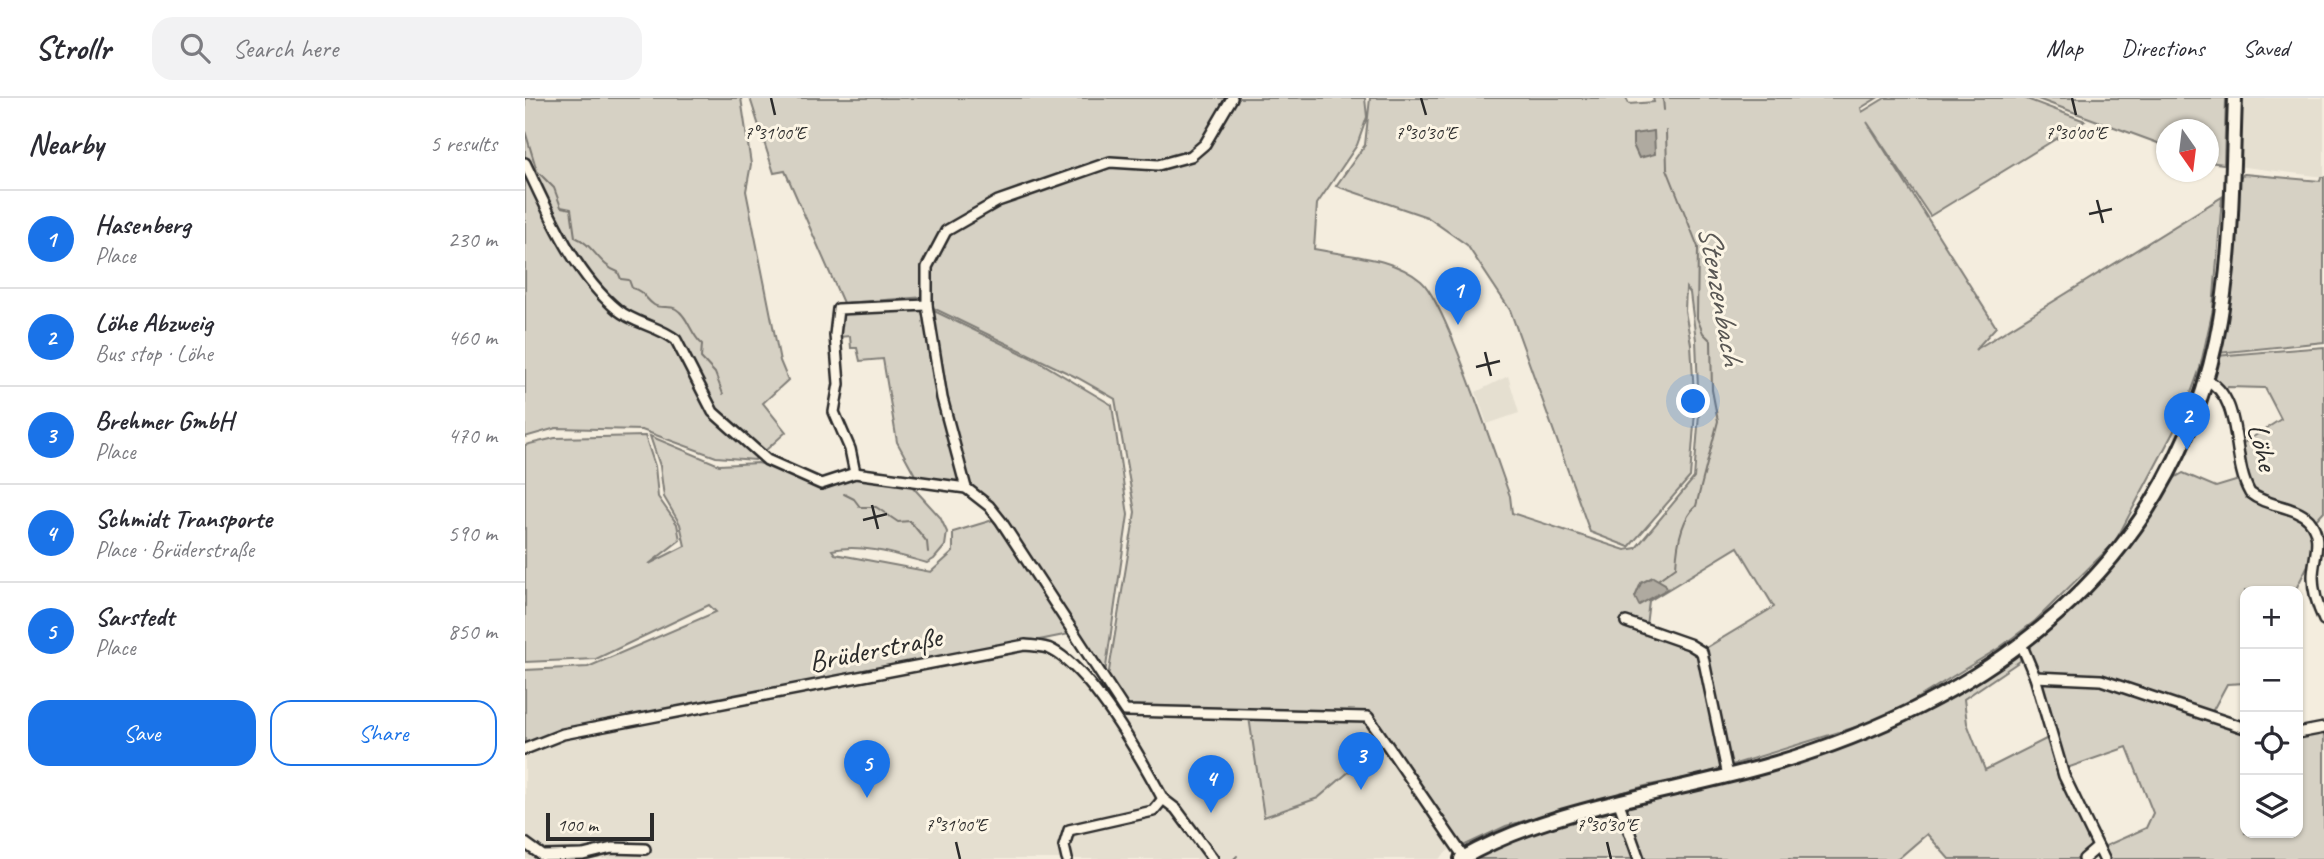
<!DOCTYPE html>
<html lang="en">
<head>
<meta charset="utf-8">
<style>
  :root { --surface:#fff; --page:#f2f2f3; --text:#2b2b33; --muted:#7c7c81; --line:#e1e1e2; --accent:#1a73e8 }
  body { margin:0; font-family:Caveat,sans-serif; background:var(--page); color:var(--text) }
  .controls { position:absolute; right:21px; bottom:21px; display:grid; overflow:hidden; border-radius:14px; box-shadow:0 2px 5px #0004 }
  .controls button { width:63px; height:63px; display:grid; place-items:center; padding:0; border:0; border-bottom:2px solid var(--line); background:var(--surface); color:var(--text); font:35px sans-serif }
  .compass { position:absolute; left:1631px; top:21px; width:63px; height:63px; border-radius:50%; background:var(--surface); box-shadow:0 2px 5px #0004; rotate:166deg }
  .scale { position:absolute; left:21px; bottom:18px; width:108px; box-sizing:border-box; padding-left:7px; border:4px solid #2b2b2b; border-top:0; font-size:19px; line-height:24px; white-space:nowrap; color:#2b2b2b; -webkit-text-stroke:5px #fcf5e5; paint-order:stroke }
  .you { position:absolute; left:1169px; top:304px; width:24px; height:24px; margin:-18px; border:5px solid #fff; border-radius:50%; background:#1a73e8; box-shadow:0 0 0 10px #1a73e833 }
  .badge { display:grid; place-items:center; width:46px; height:46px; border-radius:50%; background:var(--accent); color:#fff; font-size:23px; font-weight:700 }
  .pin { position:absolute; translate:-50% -58px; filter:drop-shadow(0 2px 4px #0008) }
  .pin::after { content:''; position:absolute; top:37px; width:24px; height:21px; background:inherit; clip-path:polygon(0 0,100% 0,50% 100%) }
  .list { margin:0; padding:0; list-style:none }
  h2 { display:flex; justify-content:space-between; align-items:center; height:91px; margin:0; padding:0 28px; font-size:30px }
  h2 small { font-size:23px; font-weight:400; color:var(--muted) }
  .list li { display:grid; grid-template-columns:46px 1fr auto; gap:21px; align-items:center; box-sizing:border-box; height:98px; padding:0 28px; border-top:2px solid var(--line) }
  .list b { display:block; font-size:26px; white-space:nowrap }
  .list p { margin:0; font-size:23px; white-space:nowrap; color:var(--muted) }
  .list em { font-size:23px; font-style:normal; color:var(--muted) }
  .actions { display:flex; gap:14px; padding:21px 28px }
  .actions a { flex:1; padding:16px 0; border:2px solid var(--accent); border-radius:21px; text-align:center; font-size:24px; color:var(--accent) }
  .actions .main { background:var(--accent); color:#fff }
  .icon { flex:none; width:38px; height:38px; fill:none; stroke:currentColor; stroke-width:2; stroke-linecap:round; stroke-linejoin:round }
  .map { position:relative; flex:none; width:1799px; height:761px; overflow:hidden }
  header { display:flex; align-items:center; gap:42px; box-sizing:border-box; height:98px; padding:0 35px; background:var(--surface); border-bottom:2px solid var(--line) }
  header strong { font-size:33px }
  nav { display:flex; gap:38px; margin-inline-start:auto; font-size:24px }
  .search { width:490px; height:63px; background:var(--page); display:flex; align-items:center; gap:18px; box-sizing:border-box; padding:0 24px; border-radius:21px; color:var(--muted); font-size:26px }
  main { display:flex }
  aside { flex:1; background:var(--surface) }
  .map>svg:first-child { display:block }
</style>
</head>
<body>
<header>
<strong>Strollr</strong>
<div class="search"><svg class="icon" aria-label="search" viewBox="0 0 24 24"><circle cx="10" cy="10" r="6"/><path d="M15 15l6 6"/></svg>Search here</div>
<nav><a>Map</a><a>Directions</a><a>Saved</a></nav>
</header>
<main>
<aside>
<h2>Nearby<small>5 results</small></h2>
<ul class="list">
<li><span class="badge">1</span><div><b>Hasenberg</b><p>Place</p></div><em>230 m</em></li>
<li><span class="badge">2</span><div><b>Löhe Abzweig</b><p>Bus stop · Löhe</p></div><em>460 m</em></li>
<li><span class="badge">3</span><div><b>Brehmer GmbH</b><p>Place</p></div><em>470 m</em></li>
<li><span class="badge">4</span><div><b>Schmidt Transporte</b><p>Place · Brüderstraße</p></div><em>590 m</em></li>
<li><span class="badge">5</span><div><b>Sarstedt</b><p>Place</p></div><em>850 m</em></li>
</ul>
<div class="actions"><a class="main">Save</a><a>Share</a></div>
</aside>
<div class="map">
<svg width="1799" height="761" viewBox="0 0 1799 761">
  <rect width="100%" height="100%" fill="#f4edde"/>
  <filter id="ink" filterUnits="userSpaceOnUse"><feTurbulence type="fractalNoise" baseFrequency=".0143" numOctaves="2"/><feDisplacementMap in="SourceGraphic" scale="14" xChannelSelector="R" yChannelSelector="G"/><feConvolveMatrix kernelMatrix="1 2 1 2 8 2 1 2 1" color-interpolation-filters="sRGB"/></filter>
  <g filter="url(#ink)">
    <g fill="#e5dfd0">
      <path d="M1715,0H1799V79L1712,68Z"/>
      <path d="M983,278L994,315L962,326L951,294Z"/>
      <path d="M523,539L589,622L724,619L793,700L857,650L926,750L914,761H0V649Z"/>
    </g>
    <g fill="#d6d1c4" stroke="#807e78" stroke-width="2" fill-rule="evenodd">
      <path d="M0,0H216L226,66L221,93L255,263L263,282L238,305L261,334L240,353L204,320L203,333L232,355L230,362L191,359L117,332L31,330L0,339Z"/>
      <path d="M225,0H840L842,19L832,47L792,106L789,151C824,158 868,159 896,183C921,204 970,359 985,398L987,415L1100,452L1111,450L1169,380L1174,315L1171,242L1165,195L1161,190L1160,213L1166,246L1170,314L1165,379L1104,449L1065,434L985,212L942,147L902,119L811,88L840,47L845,0H1101L1104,6L1129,4L1128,0H1352L1336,10L1337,14L1360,0H1499L1560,23L1405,118L1342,24L1471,229L1450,252L1697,99L1688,211L1675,270L1659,314L1590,444L1510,523L1474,550L1360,620L1171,678L1120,688L981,728L936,749L858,645L793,700L739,719L724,619L600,613L582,585L610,414L590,301L553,280L402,207L400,199L318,205L260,73L249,75ZM1213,449L1249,509L1174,554L1121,528L1124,503Z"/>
      <path d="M1510,0H1701L1699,66L1684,64V32H1642L1641,48Z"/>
      <path d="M1719,76L1795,83L1796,79H1799V244L1693,255L1712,82Z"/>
      <path d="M399,210L437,386L390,377L372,344L358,261L335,263L332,250H326L325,238L313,239L315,212Z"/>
      <path d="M405,211L513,263L587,307L603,417L580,576L465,404L443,388L418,298Z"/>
      <path d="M1799,249V413L1789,424C1773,417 1737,405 1727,392C1719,381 1717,362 1714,348L1756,321L1740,290L1703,289L1698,293L1687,277L1691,258Z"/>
      <path d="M120,338L130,368L133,399L152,426L155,442L124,466L160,448L155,426L139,399L135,368L125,338L194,367L233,365L249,369L297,391L336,379L385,386L415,419L422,434L420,448L409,461L402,465C373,457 337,445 307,452L310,456L406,474L428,454V434L468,422L544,536L0,646V572L63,569L191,514L184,507L71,561L0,564V347L30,340Z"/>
      <path d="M1658,375L1691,389L1714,382C1731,419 1768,405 1784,428C1788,433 1790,443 1792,449L1770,493H1720V585L1702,586L1687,614L1575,577L1513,575L1501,549L1567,488L1644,383Z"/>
      <path d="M1496,550L1495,563L1439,601L1442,625L1460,672L1523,640L1535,672L1570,746L1553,761H1424L1402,736L1373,761H1118L1098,708C1239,670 1378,642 1496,550Z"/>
      <path d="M1515,583L1575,586L1720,634V735H1773V638L1799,633V761H1581L1576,750L1621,730L1628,715L1602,649L1542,670Z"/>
      <path d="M1089,713L1111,761H947L993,739Z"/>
    </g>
    <g fill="#afaaa0" stroke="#7a7771" stroke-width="2">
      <path d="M1129,33L1130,56L1114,60L1108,47V36Z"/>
      <path d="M1128,479L1140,486L1142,491L1114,507L1110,499L1116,485Z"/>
    </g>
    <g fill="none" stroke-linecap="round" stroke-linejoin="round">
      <g stroke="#7a7771" stroke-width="2">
        <path d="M1138,0L1139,12"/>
        <path d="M0,33L12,73L29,90L36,109L46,111L50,139C68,146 74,167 93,174L96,181L104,182L107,190C119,193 120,201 129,207C135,211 145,207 151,211C163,218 166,237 177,246L176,260L190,275L198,296"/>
        <path d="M319,396L329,401L335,409H351L373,424L385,423L402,444L403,454"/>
        <path d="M1134,481L1151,469C1152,449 1156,421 1171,408L1193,323L1187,292L1186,243L1178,235L1172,220L1173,149L1142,71L1141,33"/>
        <path d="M709,761L712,758"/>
      </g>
      <g stroke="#2b2b2b" stroke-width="14">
        <g id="minor">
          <path d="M0,65C24,115 49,176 93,212C110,226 134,228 151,242L188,314L242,362L296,386L330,375L441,390L464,408L476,423L600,613L843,619L939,759"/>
          <path d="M1680,281C1720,300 1705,361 1725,395C1742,409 1769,407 1784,422C1799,440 1788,459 1788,479C1788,493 1793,509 1799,522"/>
          <path d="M330,375L325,351L309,314L314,286L310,237L313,211L402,207"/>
          <path d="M441,390L417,300L402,207V169L421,133L473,103L585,64L633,67L666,58L680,46L707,0"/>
          <path d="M1101,524L1164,546L1177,554L1203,678"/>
          <path d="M1497,548L1510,579L1539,678L1579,761"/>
          <path d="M1510,579L1576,582L1720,630"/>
          <path d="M1773,635L1799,630"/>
          <path d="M0,651L38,636L500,547C508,548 520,548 527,552C567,573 616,660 638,701"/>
          <path d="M1094,705L1114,761"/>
          <path d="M0,745L18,758L58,757L87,750L120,751"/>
          <path d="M542,761L539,748L544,732L628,713L638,701L651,711L688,761"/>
          <path d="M1559,761L1573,749"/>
        </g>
      </g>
      <g stroke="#2b2b2b" stroke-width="18">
        <path id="secondary" d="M936,761C1027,708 1150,695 1251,665C1463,602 1642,471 1691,243C1708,163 1707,81 1710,0"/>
      </g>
      <use href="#minor" stroke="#fcf5e5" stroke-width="9"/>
      <use href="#secondary" stroke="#fcf5e5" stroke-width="12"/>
    </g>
  </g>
  <path fill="none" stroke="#2b2b2b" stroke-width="2.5" d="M246,0L250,17M896,0L901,17M1547,0L1551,17M1572,102L1578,125M1564,116L1587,111M960,254L966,278M951,269L975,263M347,407L353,431M338,422L362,416M431,744L435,761M1082,744L1086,761"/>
  <g text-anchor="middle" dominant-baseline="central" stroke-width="6" stroke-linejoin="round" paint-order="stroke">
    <g font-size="30" fill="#2b2b2b" stroke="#fcf5e5">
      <text transform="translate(1738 349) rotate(76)">Löhe</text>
      <text transform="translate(350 551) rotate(-11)">Brüderstraße</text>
    </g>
    <g font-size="32" font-style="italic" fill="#595754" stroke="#fcf5e5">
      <text transform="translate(1196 197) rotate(80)">Stenzenbach</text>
    </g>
  </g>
  <g font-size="18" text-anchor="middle" fill="#2b2b2b" stroke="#fcf5e5" stroke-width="6" stroke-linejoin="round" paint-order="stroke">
    <text x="250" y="41">7°31'00"E</text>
    <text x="901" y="41">7°30'30"E</text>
    <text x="1551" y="41">7°30'00"E</text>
    <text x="431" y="733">7°31'00"E</text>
    <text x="1082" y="733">7°30'30"E</text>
  </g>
</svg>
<div class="controls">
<button>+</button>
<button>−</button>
<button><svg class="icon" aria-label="locate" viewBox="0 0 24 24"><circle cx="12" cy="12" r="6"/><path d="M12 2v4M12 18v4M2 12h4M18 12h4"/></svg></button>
<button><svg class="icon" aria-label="layers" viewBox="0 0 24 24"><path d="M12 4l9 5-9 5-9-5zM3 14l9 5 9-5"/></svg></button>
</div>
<svg class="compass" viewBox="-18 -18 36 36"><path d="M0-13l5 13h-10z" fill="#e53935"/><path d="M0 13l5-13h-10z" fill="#7c7c81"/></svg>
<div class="scale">100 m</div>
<div class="you"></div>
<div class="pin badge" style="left:933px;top:227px">1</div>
<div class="pin badge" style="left:1662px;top:352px">2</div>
<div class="pin badge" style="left:836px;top:692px">3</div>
<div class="pin badge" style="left:686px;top:715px">4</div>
<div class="pin badge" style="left:342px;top:700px">5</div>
</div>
</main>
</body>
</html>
